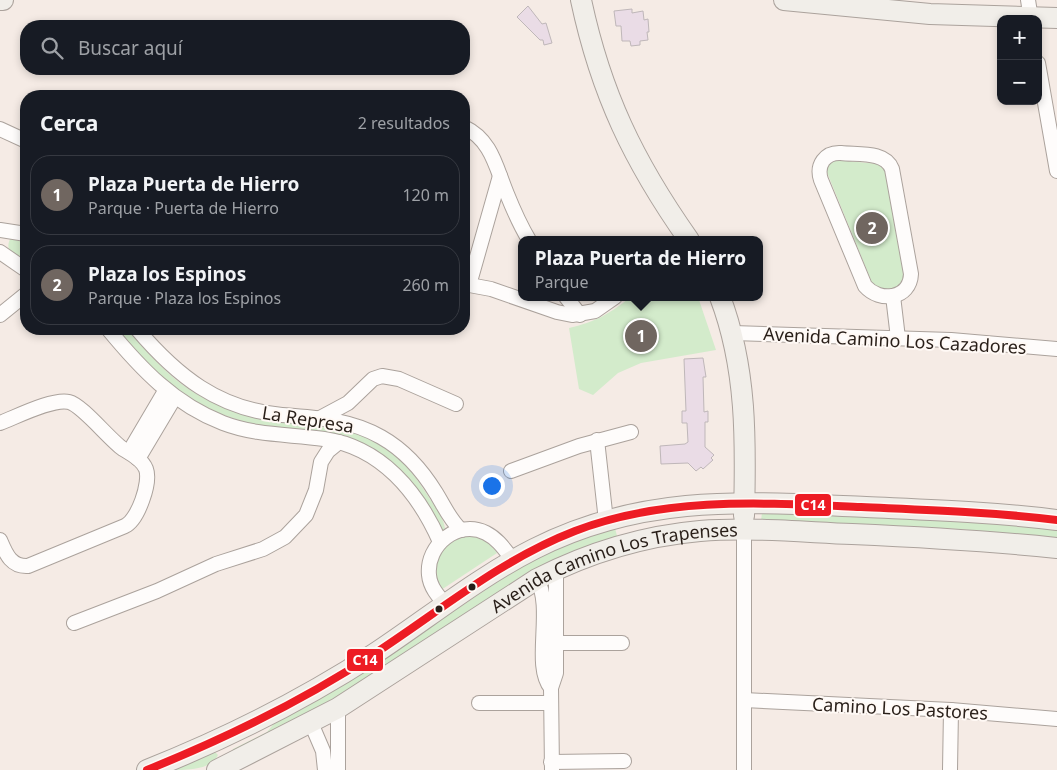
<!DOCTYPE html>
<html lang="es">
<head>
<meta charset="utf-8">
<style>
  :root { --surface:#171b24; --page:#20242c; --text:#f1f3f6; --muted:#9ea1a6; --line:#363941; --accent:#706660 }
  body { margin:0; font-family:"Noto Sans",sans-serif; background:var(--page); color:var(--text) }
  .controls { position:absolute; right:15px; top:15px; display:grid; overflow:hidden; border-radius:10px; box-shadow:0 2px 8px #0003 }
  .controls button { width:45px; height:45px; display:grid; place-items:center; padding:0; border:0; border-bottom:1px solid var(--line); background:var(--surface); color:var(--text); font:25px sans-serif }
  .you { position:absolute; left:491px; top:485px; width:18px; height:18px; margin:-12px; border:4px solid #fff; border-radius:50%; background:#1a73e8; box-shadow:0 0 0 8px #1a73e833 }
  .badge { display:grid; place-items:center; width:32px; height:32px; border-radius:50%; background:var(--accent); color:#fff; font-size:16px; font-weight:700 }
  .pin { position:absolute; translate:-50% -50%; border:2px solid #fff; box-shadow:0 1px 5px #0006 }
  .popup { position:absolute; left:518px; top:236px; width:245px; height:65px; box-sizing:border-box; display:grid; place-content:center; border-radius:10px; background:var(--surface); filter:drop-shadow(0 1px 4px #0005); font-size:16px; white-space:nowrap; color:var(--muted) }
  .popup b { font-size:19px; color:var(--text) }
  .popup::after { content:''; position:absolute; left:50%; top:100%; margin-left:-10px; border:10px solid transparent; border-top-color:var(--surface) }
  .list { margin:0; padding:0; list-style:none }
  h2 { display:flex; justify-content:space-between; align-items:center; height:65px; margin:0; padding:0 20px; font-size:21px }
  h2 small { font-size:16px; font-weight:400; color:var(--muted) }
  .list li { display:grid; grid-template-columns:32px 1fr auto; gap:15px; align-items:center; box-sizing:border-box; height:80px; margin:0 10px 10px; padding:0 10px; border:1px solid var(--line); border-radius:20px }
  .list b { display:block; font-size:19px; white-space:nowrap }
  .list p { margin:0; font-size:16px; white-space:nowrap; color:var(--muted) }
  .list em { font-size:16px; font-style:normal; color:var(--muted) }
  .icon { flex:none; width:28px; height:28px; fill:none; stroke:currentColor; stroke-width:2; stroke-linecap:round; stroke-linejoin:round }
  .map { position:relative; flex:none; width:1057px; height:770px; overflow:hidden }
  .search { position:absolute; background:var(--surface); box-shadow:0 2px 8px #0003; left:20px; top:20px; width:450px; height:55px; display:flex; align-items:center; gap:12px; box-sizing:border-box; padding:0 18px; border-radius:20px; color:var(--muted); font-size:19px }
  .panel { position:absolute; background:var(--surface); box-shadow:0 2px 8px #0003; left:20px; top:90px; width:450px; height:245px; border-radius:20px }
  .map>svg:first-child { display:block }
</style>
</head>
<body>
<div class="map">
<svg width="1057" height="770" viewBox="0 0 1057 770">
  <rect width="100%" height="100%" fill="#f5ebe5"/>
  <g fill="#d3ebcb">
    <path d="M836,160L879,164L885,171L905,279L897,289H881L872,283L826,170L831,161Z"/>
    <path d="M17,238L26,241V262C16,256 4,253 10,239Z"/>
    <path d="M631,297H698L716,350L641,363L618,373L593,395L579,389L569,328C598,321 607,315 631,297Z"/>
    <path d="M116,329H127C158,364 177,388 223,407C304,441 372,401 428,496C434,505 445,519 445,530H438L358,443L336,434L260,427L212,411L188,399L153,371Z"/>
    <path d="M762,512L995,523L1057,528V538L960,529L761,521Z"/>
    <path d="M615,528L617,536L555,559L522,576L357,685L274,732L232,752L233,749L267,732L276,721L396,650L518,568L564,546Z"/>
    <path d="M467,536C480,537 489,541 497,553L441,590C426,564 440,543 467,536Z"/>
    <path d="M214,751L218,755C211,770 187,770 172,770Z"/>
  </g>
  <g fill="#eadce6" stroke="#bfb7b9">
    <path d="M528,6L542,24L546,23L552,43L544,45L543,40H540L517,17Z"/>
    <path d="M632,9V13L643,11L644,20L648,19L649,32H647L648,40L640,41V45L631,46L630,41H622L621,26H616L614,11Z"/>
    <path d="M703,358L706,377H703L704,412L708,411V422H705V447L714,455L711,458L713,460L703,469L701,467L696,471L688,463L661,464L660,446L685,444L688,442L687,423H682V411H686L684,359Z"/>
  </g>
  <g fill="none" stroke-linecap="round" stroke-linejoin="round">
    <g stroke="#aba29c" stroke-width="16">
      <g id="street">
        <path d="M1028,0L1031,19"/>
        <path d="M1038,63L1057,171"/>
        <path d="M464,127C492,140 496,168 507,194C513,209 520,225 529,240"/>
        <path d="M0,129L26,141"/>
        <path d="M841,153C858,155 885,151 892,169L911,274C910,299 880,303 865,286L821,180C816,165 825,152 841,153Z"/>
        <path d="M0,230L26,234"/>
        <path d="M0,252L26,270"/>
        <path d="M464,284L491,289L557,312L572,315L595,311L615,297"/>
        <path d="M469,285L500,176"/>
        <path d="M893,296L898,338"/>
        <path d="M566,297L580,315"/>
        <path d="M0,315L26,294"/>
        <path d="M108,329C141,369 174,404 223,423C257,436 290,434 324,439C381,447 418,492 440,542"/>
        <path d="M137,329C177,376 218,409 282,415C317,418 350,419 381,437C404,450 422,470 436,493C444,506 450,520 461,530"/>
        <path d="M733,333L951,340L1057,349"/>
        <path d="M320,418L348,403L373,379L382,376L399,379L456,404"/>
        <path d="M0,423C16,417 53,398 69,402C82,405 109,439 123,449C131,454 142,459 146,469C151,482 138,520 125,526L28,566C11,567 6,554 0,540"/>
        <path d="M597,440L606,521"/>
        <path d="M129,452L165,391"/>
        <path d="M138,459L175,397"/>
        <path d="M511,471L579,446L631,432"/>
        <path d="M744,530V770"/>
        <path d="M537,579C554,609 532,665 551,688"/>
        <path d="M446,605C438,596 430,587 429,575C426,545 458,519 486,533C498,539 505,550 513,560"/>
        <path d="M74,623L157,591L216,564L263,549L285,537L306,515L316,490L321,462L328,451L339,442"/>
        <path d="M547,643H622"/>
        <path d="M744,700L951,710L1057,719"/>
        <path d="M479,703H551"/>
        <path d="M338,708V770"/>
        <path d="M311,723L323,751L325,770"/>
        <path d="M551,762L624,761"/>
        <path d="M552,770L551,688L556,673V569"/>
        <path d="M950,770L951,710"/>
      </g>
    </g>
    <g stroke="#aba29c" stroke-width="22">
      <g id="secondary">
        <path d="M0,0H3"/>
        <path d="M581,0C601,94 634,162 689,240"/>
        <path d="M784,0L930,14L1057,18"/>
        <path d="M720,297C747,368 746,442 744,516"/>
        <path d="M147,770C225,739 303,700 374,654C427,619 477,578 534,549C644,493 748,502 866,507C930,510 994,512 1057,520"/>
        <path id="s1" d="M217,770L338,708L537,579C588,553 643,536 700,531C750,527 802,532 852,534C921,537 989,541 1057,548"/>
      </g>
    </g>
    <use href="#street" stroke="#fefcfb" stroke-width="14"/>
    <use href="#secondary" stroke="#f1eee9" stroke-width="20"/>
    <g stroke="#fff9f5" stroke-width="11">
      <path id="bus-1" d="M147,770C226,738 303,701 374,654C440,611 500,560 575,531C666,496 765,503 861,507C927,510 992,512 1057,520"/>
    </g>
    <use href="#bus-1" stroke="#ed1c24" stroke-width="8"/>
  </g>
  <g fill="#291f19" stroke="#fff9f5" stroke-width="2">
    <circle cx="472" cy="587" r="4.5"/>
    <circle cx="439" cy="609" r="4.5"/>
  </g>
  <g text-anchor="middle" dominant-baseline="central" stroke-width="4" stroke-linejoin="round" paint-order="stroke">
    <g font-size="18" fill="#291f19" stroke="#fff9f5">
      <text transform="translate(895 340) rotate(3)">Avenida Camino Los Cazadores</text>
      <text transform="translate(308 419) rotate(9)">La Represa</text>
      <text stroke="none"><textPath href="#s1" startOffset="451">Avenida Camino Los Trapenses</textPath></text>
      <text transform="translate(900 708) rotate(3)">Camino Los Pastores</text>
    </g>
  </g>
  <g stroke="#fff9f5" stroke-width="2">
    <rect x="794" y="493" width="38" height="24" rx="5" fill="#ed1c24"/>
    <rect x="346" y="648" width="38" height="24" rx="5" fill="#ed1c24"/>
  </g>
  <g font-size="14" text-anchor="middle" font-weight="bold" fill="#fff">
    <text x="813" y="510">C14</text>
    <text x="365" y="665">C14</text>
  </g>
</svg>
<div class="controls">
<button>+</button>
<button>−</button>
</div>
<div class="you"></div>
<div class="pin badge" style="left:641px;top:336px">1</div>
<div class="popup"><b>Plaza Puerta de Hierro</b>Parque</div>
<div class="pin badge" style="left:872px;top:228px">2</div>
<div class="search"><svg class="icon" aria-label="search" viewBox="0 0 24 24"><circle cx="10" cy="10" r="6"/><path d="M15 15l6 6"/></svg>Buscar aquí</div>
<section class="panel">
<h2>Cerca<small>2 resultados</small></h2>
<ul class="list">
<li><span class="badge">1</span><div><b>Plaza Puerta de Hierro</b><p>Parque · Puerta de Hierro</p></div><em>120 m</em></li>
<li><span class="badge">2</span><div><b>Plaza los Espinos</b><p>Parque · Plaza los Espinos</p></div><em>260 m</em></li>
</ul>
</section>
</div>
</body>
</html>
